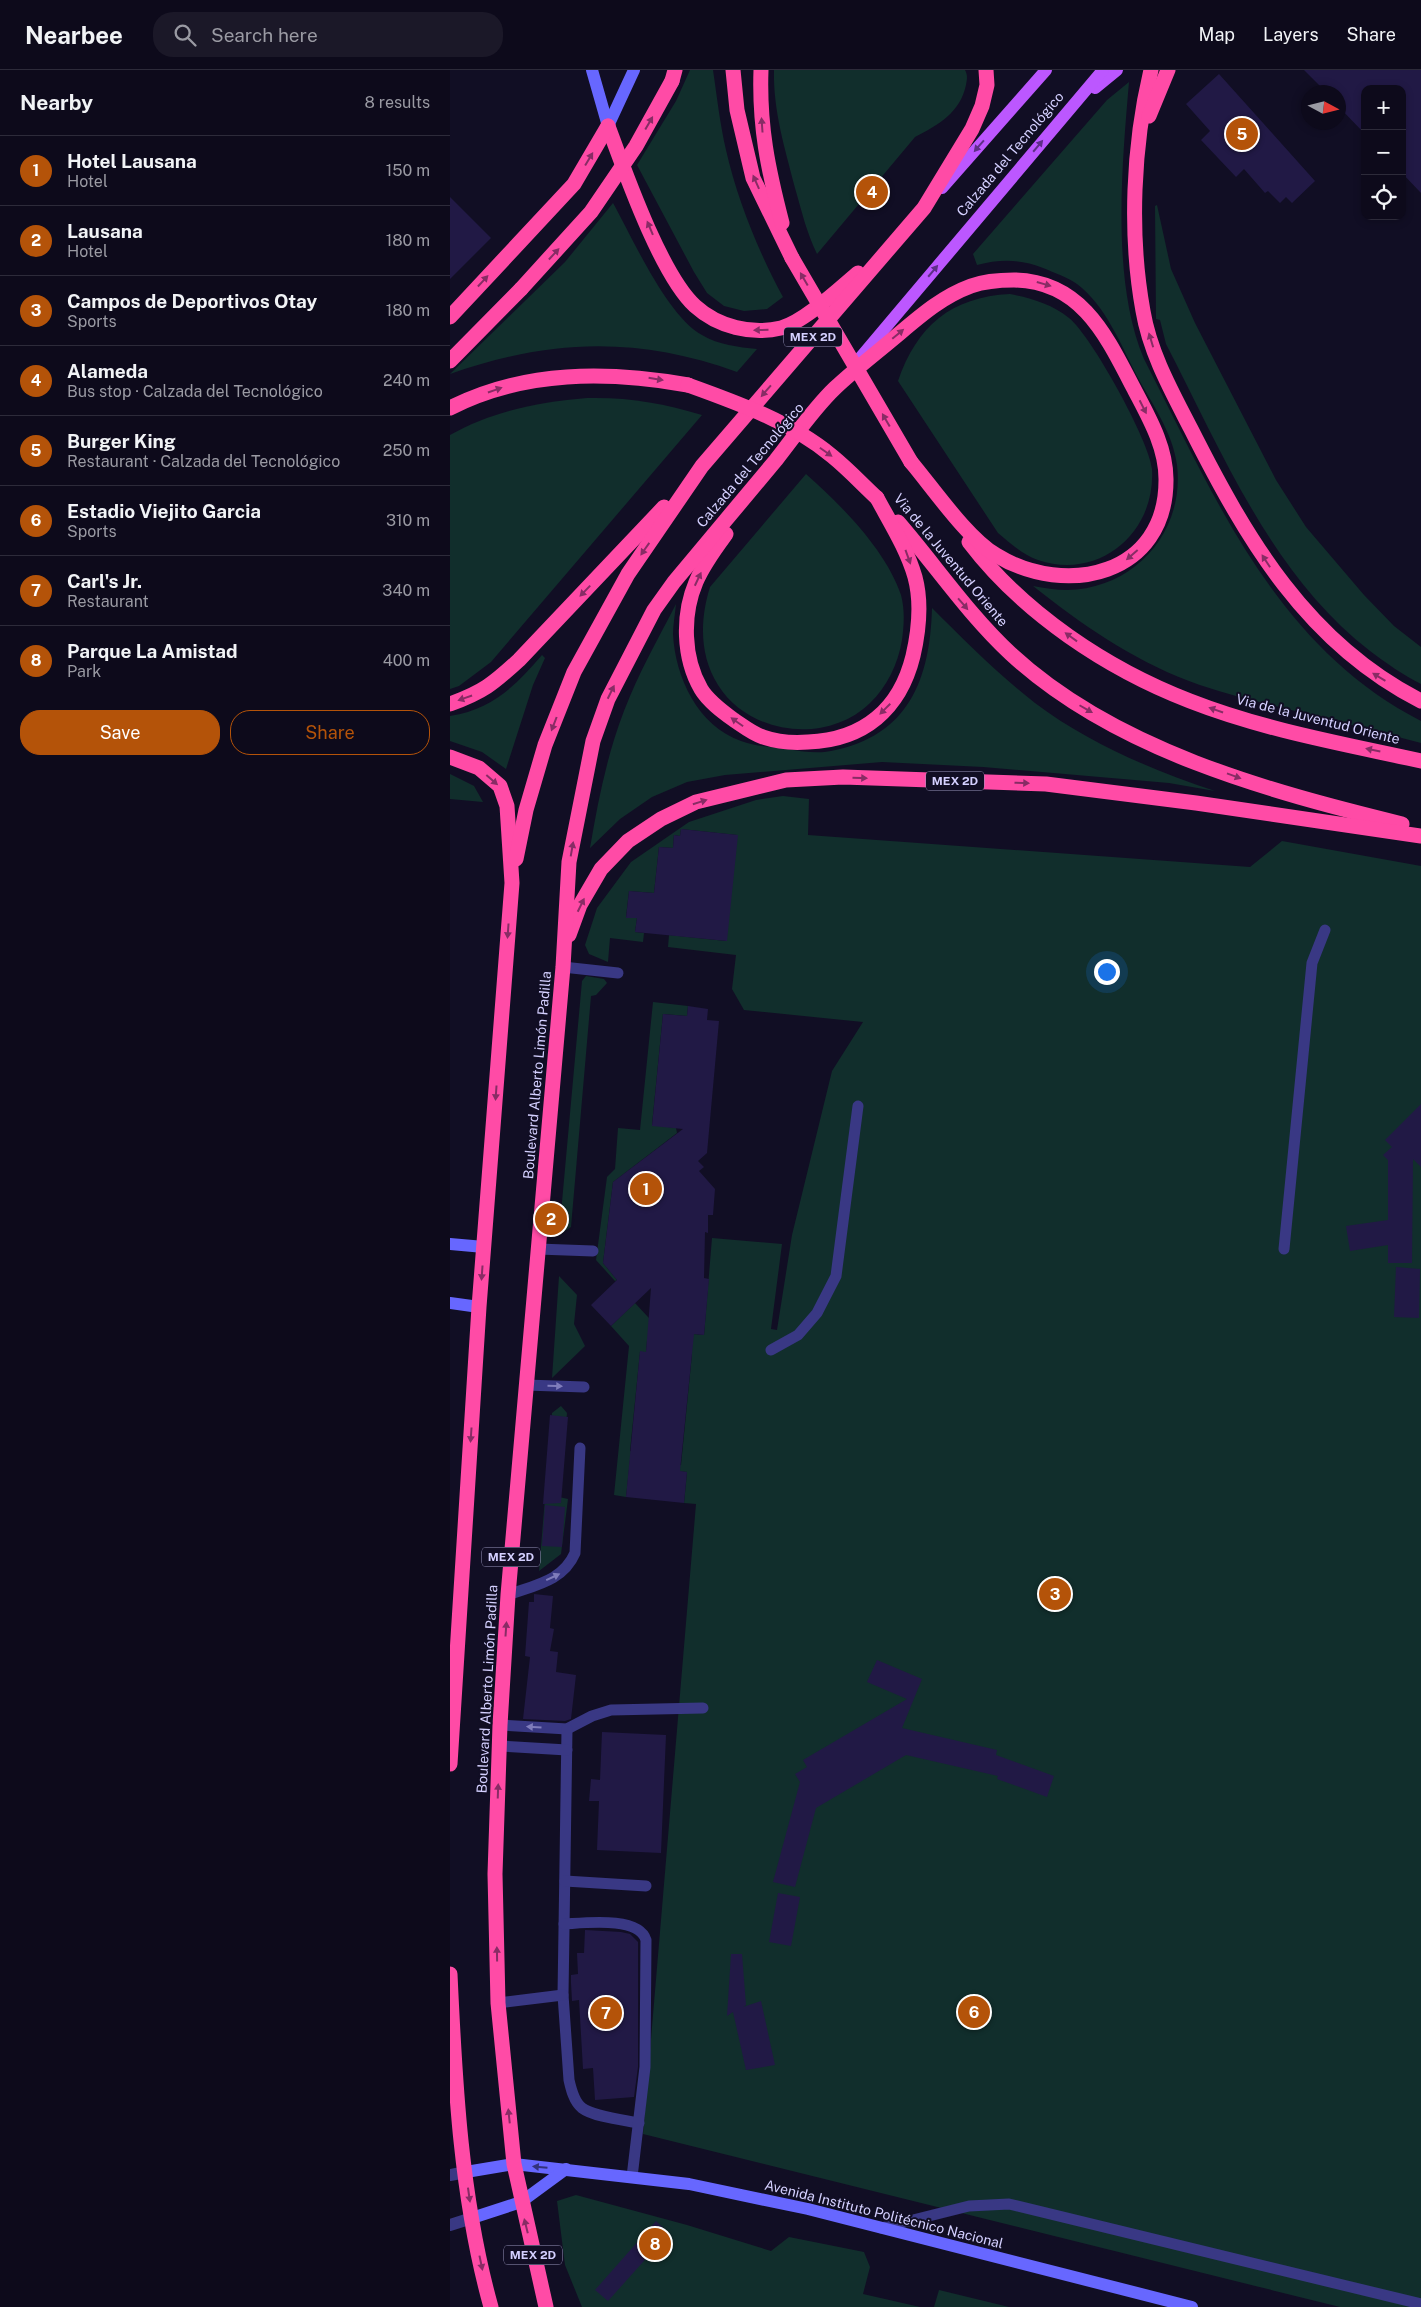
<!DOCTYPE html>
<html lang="en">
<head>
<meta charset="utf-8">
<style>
  :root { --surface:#0d0a1b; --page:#1b1828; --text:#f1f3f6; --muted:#9a9aa3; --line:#2d2b3a; --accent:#b45309 }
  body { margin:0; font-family:"Public Sans",sans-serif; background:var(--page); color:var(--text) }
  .controls { position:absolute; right:15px; top:15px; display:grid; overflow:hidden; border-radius:10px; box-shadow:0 2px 8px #0003 }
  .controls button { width:45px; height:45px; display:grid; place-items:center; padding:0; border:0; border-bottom:1px solid var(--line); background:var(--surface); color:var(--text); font:25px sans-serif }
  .compass { position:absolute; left:851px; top:15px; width:45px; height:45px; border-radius:50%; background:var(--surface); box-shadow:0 2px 8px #0003; rotate:97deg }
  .you { position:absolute; left:656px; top:901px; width:18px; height:18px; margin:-12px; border:4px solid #fff; border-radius:50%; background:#1a73e8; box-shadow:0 0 0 8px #1a73e833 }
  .badge { display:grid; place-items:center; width:32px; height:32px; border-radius:50%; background:var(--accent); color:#fff; font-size:16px; font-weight:700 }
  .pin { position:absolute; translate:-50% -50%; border:2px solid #fff; box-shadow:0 1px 5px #0006 }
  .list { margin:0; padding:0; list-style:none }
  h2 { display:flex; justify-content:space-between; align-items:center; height:65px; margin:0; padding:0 20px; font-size:21px }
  h2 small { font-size:16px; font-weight:400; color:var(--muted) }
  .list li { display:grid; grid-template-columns:32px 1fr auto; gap:15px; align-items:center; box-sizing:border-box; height:70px; padding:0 20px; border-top:1px solid var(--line) }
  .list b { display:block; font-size:19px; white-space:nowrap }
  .list p { margin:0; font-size:16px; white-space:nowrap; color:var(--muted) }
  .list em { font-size:16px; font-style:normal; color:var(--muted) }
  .actions { display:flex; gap:10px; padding:15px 20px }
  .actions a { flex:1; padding:11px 0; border:1px solid var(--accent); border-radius:20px; text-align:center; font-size:18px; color:var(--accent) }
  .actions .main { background:var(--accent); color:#fff }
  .icon { flex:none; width:28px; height:28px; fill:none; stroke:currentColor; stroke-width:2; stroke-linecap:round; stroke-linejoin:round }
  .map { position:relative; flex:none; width:971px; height:2237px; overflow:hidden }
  header { display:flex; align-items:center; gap:30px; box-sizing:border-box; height:70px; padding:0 25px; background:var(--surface); border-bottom:1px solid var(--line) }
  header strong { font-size:24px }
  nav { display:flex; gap:28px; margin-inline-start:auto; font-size:18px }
  .search { width:350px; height:45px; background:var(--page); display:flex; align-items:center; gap:12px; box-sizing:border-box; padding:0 18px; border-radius:20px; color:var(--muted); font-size:19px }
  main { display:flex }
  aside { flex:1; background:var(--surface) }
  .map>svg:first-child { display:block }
</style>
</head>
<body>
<header>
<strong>Nearbee</strong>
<div class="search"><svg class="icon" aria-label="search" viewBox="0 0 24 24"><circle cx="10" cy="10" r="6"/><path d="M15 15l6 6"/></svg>Search here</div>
<nav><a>Map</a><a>Layers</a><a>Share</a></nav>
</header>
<main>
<aside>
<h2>Nearby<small>8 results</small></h2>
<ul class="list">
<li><span class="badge">1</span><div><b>Hotel Lausana</b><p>Hotel</p></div><em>150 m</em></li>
<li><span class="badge">2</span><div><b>Lausana</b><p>Hotel</p></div><em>180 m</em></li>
<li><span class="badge">3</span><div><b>Campos de Deportivos Otay</b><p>Sports</p></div><em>180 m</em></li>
<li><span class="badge">4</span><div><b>Alameda</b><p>Bus stop · Calzada del Tecnológico</p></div><em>240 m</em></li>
<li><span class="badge">5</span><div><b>Burger King</b><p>Restaurant · Calzada del Tecnológico</p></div><em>250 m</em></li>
<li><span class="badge">6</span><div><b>Estadio Viejito Garcia</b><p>Sports</p></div><em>310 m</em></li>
<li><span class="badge">7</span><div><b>Carl's Jr.</b><p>Restaurant</p></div><em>340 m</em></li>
<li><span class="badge">8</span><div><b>Parque La Amistad</b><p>Park</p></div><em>400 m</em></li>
</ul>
<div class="actions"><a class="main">Save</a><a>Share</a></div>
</aside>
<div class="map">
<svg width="971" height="2237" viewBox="0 0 971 2237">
  <rect width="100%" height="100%" fill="#110e24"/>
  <g fill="#112e2c">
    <path d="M240,0H263C267,27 270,54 276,80C287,129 309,183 333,227L317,239L294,241L274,236L257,223L244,202L187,95L226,31Z"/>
    <path d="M324,0H515C518,6 517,9 516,15C510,43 488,55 465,67L367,184C356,161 352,142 345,118C335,78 323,41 324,0Z"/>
    <path d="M679,12C672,95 661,211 694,289C765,427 825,576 971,651V673C929,662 887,651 845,641C810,632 773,624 739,611C681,589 631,554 583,516C594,518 606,520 617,520C685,519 735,461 727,395C723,363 702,334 687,306C671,275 656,236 627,214C617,207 605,203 593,198C571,189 550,189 527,195L523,184L657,30Z"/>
    <path d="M163,133C183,169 217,246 252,265C269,275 288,277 307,279L287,302C187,266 100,269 0,304L115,192Z"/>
    <path d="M707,135L721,199L745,253L826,410L856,457L914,525L944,556L971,577V614C953,605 936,593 920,581C821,504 772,382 716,274L710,250L706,249L705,136Z"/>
    <path d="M560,224C581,228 602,234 619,248C641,265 700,372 702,399C706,462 650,511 588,490C573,485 560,473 548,463L448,311C467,256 501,227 560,224Z"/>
    <path d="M137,328C178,327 213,333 252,345L41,592L9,616L0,619V365C42,341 89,332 137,328Z"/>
    <path d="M356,404C391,435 436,480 451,525C455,540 454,555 452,570C448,594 437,617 420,633C377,675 299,665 268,615C249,585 250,549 260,517Z"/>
    <path d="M226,534C225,544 223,555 223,564C225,607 248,656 291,671C304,676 321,677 335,679C350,681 367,684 381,681C459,666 480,609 482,538C515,571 548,604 585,633C638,673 702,700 765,721L719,713L533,697L432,692L275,705L237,712L202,727L170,749L140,778C148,731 157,685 174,641C188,604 208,569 226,534Z"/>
    <path d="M92,585L95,588L83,615L56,699L32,682L0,671V646C43,639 65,616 92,585Z"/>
    <path d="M0,704L24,716L33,732L0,729Z"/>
    <path d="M333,726L359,729L358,765L800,797L832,771L971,796V2237H890L193,2064L246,1434L234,1433L237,1402L206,1399L231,1395L242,1284L209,1272L197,1271L196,1282H190L180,1381L188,1382L180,1390L176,1427L164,1425L179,1276L161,1256L185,1233L211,1261L254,1265L262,1168L332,1174L321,1259L327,1260L342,1165L382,1001L413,952L294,940L282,919L286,885L218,877L219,865L276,871L287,765L231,759L230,766L224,765L223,778L209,777L204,823L179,821L176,847L187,848L185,862L194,863L193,872L160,868L158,892L139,884L135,875L147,838L181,792L239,752L306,730Z"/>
    <path d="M136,906L154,909L157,913L146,925L141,926L121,1157L109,1165L132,911Z"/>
    <path d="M203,932L238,936L237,946L213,944L202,1055L226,1058L227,1063L163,1112L153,1193L167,1210L165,1211L146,1190L157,1107L165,1099L168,1058L190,1060Z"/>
    <path d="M109,1206L127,1225L124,1254L135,1276L102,1308Z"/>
    <path d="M111,1336L117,1343L109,1427L118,1429L111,1484L89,1501L102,1343Z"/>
    <path d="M126,2125L237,2155L321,2181L339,2167L414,2182L420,2197L413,2224L470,2237H132L115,2195L107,2131Z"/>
    <path d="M489,2220L559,2237H484Z"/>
  </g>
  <g fill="#211945">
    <path d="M854,0H971V123L952,103V19H915V64L888,36V22H876Z"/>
    <path d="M769,4L865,111L842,133L836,127L830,133L818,121L815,123L794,99L786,107L751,70L760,61L736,34Z"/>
    <path d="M0,127L41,168L0,209Z"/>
    <path d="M231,759L288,765L277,871L185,862L187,848H176L179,821L204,823L209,777L223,778L224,765L230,766Z"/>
    <path d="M238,936L258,939L257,950L269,951L257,1083L248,1091L254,1097L249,1101L265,1119L263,1145H258V1163L255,1162L254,1208L259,1209L254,1265L244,1264L230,1401L237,1402L234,1433L176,1427L190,1281L196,1282L201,1218L161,1256L141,1235L167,1210L153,1193L163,1112L233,1059L202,1056L213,944L237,946Z"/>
    <path d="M971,1034V1097L963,1089L962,1193H938V1175L900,1181L896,1156L938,1150V1090L933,1085L942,1077L935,1070Z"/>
    <path d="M946,1197L970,1199L969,1248L944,1247Z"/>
    <path d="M100,1345L118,1347L111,1433L93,1434Z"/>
    <path d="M95,1435L115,1437L112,1477L92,1476Z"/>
    <path d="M84,1524L103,1526L100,1558L104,1559L100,1581L108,1582L106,1602L126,1605L121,1649L115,1651L73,1649L80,1587L75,1586L79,1532H84Z"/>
    <path d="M427,1590L472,1609L452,1658L547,1680L546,1685L604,1706L597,1727L547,1709L548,1706L456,1685L366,1738L345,1817L323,1812L350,1712L345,1704L357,1697L353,1690L457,1629L417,1612Z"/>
    <path d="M152,1662L216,1665L211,1783L147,1780L149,1731H139L141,1709L150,1710Z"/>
    <path d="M328,1823L350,1827L341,1876L319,1872Z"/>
    <path d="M135,1860L171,1862L180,1864L188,1872V1997L184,2027L145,2030L143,1998L133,1999L129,1930L122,1931L121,1913V1905L128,1904L127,1883H134Z"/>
    <path d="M281,1884H292L296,1935L293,1937L311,1931L325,1995L296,2000L283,1942L277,1946Z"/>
    <path d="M206,2151L219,2163L158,2231L145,2220Z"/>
  </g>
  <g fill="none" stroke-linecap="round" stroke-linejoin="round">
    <g stroke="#393884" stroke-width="11">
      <path d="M113,897L168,903"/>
      <path d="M88,1179L143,1181"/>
      <path d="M834,1179L862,893L875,860"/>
      <path d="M321,1280L348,1265L367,1243L386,1206L408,1036"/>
      <path d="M76,1315L134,1317"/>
      <path d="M58,1525C85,1515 113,1511 125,1483L130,1378"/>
      <path d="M50,1655L117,1659L142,1646L161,1640L253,1638"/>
      <path d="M117,1659L113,1925L119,2010C121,2019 124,2032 132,2038C144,2047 174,2050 189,2053"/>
      <path d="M50,1676L117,1680"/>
      <path d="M115,1811L196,1816"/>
      <path d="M114,1854C134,1853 189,1846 196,1870L195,1997L182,2107"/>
      <path d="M48,1933L113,1925"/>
      <path d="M431,2158L519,2136L559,2134L971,2234"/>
    </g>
    <g stroke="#393884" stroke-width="12">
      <path d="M0,2105L16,2102"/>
      <path d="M0,2155L22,2148"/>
    </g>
    <g stroke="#6767ff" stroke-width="12">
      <path d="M142,0L158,56"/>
      <path d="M158,56L184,0"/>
      <path d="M0,1174L34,1177"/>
      <path d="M0,1233L29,1237"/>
      <path d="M16,2102L64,2094L239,2114L358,2139L742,2237"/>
      <path d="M22,2148L71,2132L116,2099"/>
    </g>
    <g stroke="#bc57ff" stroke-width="12">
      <path d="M645,18L667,0"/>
      <path d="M492,118L596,0"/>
      <path d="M404,295L653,0"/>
    </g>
    <g stroke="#ff4ba6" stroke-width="15">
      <path d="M283,0L287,40L303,108L342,188"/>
      <path d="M311,0C309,56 318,99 332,153"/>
      <path d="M701,0C683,75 679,164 693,241C700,283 722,322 741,359C797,470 857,573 971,631"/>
      <path d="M222,11L225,0"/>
      <path d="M699,46L718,0"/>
      <path d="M158,56C175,102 211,205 245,236C268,257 302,265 331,258C354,252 389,219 408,203"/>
      <path d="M0,247L124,114L158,56"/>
      <path d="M0,291L71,219"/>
      <path d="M0,338C74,300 158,301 238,315"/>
      <path d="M448,452C486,496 518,544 561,584C665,680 818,721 952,754"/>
      <path d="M276,464C265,479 253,495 246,512C232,545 233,588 251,619C258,631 273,642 284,650C293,656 303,664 313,667C327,672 344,673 358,672C414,670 450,639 463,586C469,560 472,533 465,507C457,479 441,454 427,428"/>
      <path d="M519,472C573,543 657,599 740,631C814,660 894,674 971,691"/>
      <path d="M0,634C33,622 43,614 69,590L214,437"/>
      <path d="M0,687L29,698L50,716L57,736L62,813L29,1237L0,1694"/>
      <path d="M66,789L76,740L95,675L124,602L178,504L252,396L474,138L522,59L532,36L537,15L536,0"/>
      <path d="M119,865L130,835L151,799L178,771L211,749L246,732L336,710L393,707L596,714L746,733L971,766"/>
      <path d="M0,1904C5,2015 11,2130 41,2237"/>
      <path d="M96,2237L64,2094L48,1933L45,1804L50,1655L58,1525L113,897L119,792L143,671L158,629L204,540L224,512C258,471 292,431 326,390C345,366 363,339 385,318C404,300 425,284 444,268C469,247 491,227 521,216C535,211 550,210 564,210C631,211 656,265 683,317C698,346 716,376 716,409C717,505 616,528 546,485C517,468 483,418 461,392"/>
    </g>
    <g stroke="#ff4ba6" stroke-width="15">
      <path d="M342,188L461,392"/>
      <path d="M71,219L141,142L186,76L222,11"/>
      <path d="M238,315C288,333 341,352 382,386C398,399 412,414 427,428"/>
    </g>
  </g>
  <defs><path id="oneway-solid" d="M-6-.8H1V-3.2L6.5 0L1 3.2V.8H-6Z" transform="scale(1.25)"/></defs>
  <g fill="#882c65">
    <use href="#oneway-solid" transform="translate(199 53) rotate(-60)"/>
    <use href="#oneway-solid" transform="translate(312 55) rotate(-94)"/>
    <use href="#oneway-solid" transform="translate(139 89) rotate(-59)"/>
    <use href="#oneway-solid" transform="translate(306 112) rotate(-114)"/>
    <use href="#oneway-solid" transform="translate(200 158) rotate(-113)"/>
    <use href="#oneway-solid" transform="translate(104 184) rotate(-47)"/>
    <use href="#oneway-solid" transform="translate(354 209) rotate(-120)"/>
    <use href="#oneway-solid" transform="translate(33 211) rotate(-47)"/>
    <use href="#oneway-solid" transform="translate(594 214) rotate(16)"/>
    <use href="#oneway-solid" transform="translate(311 260) rotate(178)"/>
    <use href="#oneway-solid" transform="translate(448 264) rotate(-40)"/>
    <use href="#oneway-solid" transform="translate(701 270) rotate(-107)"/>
    <use href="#oneway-solid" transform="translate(206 309) rotate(9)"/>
    <use href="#oneway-solid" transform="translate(45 320) rotate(-19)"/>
    <use href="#oneway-solid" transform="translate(316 321) rotate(131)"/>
    <use href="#oneway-solid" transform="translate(693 337) rotate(63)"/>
    <use href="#oneway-solid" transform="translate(436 350) rotate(-120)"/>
    <use href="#oneway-solid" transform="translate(376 382) rotate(35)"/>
    <use href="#oneway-solid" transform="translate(195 479) rotate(125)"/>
    <use href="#oneway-solid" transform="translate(682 485) rotate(139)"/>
    <use href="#oneway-solid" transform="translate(458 487) rotate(70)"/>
    <use href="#oneway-solid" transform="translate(816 491) rotate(-123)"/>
    <use href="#oneway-solid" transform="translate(248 509) rotate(-65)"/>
    <use href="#oneway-solid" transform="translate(135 521) rotate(134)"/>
    <use href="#oneway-solid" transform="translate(513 534) rotate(49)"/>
    <use href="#oneway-solid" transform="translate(621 567) rotate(-144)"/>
    <use href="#oneway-solid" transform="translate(929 607) rotate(-149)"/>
    <use href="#oneway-solid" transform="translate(161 622) rotate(-64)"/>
    <use href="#oneway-solid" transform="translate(15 628) rotate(161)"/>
    <use href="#oneway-solid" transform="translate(435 639) rotate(135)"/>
    <use href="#oneway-solid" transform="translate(636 639) rotate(30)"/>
    <use href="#oneway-solid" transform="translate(766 640) rotate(-161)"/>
    <use href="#oneway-solid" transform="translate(287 652) rotate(-145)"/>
    <use href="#oneway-solid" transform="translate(104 654) rotate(111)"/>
    <use href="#oneway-solid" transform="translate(923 680) rotate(-168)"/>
    <use href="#oneway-solid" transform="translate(784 706) rotate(20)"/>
    <use href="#oneway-solid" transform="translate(410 708) rotate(2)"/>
    <use href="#oneway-solid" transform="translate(42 710) rotate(41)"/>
    <use href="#oneway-solid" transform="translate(572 713) rotate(2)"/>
    <use href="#oneway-solid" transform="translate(250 732) rotate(-18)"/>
    <use href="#oneway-solid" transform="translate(122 779) rotate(-80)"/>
    <use href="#oneway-solid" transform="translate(131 835) rotate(-64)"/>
    <use href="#oneway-solid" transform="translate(58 861) rotate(94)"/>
    <use href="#oneway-solid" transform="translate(46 1023) rotate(94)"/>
    <use href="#oneway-solid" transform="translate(32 1203) rotate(94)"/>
    <use href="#oneway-solid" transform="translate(21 1365) rotate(94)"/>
    <use href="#oneway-solid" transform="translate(56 1559) rotate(-86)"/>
    <use href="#oneway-solid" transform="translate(48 1721) rotate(-88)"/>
    <use href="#oneway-solid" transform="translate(47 1884) rotate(-91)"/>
    <use href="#oneway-solid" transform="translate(59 2046) rotate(-96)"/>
    <use href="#oneway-solid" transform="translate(19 2125) rotate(82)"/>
    <use href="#oneway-solid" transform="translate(76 2156) rotate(-104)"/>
    <use href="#oneway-solid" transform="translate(31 2193) rotate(78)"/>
  </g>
  <g fill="#5e2f87">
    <use href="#oneway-solid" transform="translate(529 76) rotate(131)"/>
    <use href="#oneway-solid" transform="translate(588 76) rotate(-50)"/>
    <use href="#oneway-solid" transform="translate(483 201) rotate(-50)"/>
  </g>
  <g fill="#7f7cbb">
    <use href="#oneway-solid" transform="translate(105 1316) rotate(2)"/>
    <use href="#oneway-solid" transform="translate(103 1507) rotate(-25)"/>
    <use href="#oneway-solid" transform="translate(84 1657) rotate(-177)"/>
  </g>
  <use fill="#33327c" href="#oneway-solid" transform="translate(90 2097) rotate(-175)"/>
  <g text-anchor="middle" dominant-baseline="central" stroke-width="4" stroke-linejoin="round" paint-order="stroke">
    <g fill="#110e24" stroke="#9a96bd" stroke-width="1">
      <rect x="334" y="257.5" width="58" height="19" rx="4"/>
      <rect x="476" y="701.5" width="58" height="19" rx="4"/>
      <rect x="32" y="1477.5" width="58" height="19" rx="4"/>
      <rect x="54" y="2175.5" width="58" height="19" rx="4"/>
    </g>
    <g font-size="12" font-weight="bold" fill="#d4d0ff">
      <text x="363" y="267">MEX 2D</text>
      <text x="505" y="711">MEX 2D</text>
      <text x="61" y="1487">MEX 2D</text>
      <text x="83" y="2185">MEX 2D</text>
    </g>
    <g font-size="14" fill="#d4d0ff" stroke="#110e24">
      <text transform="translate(560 84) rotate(-50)">Calzada del Tecnológico</text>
      <text transform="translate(300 395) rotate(-50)">Calzada del Tecnológico</text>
      <text transform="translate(501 490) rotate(50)">Via de la Juventud Oriente</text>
      <text transform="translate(868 649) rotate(14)">Via de la Juventud Oriente</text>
      <text transform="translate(87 1005) rotate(-85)">Boulevard Alberto Limón Padilla</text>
      <text transform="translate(37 1619) rotate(-87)">Boulevard Alberto Limón Padilla</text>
      <text transform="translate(434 2144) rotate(14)">Avenida Instituto Politécnico Nacional</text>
    </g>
  </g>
</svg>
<div class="controls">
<button>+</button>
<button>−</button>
<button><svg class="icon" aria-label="locate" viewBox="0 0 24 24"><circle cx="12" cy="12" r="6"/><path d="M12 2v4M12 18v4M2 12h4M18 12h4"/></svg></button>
</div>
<svg class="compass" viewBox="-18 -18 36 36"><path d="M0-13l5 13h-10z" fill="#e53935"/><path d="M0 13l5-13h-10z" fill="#9a9aa3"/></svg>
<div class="you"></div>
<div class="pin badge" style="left:196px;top:1119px">1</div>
<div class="pin badge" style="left:101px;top:1149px">2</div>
<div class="pin badge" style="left:605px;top:1524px">3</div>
<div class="pin badge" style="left:422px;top:122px">4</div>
<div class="pin badge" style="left:792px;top:64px">5</div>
<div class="pin badge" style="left:524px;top:1942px">6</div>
<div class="pin badge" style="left:156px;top:1943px">7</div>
<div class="pin badge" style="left:205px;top:2174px">8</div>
</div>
</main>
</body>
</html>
